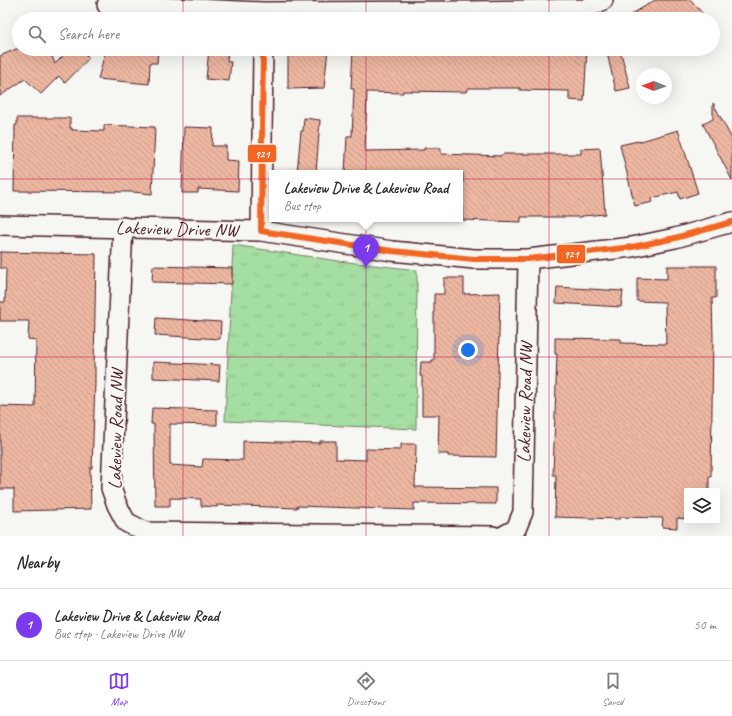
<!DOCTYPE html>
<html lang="en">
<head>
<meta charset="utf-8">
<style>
  :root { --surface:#fff; --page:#f2f2f3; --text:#2b2b33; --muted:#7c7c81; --line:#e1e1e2; --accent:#7c3aed }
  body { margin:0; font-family:Caveat,sans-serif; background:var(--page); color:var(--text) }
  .controls { position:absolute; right:12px; bottom:12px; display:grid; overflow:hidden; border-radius:0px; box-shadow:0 4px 16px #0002 }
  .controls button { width:36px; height:36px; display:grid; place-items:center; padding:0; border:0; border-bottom:1px solid var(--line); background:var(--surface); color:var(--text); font:20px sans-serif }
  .compass { position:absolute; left:636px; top:68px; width:36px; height:36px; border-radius:50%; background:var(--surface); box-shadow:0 4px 16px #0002; rotate:271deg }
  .you { position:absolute; left:468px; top:350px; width:14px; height:14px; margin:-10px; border:3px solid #fff; border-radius:50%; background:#1a73e8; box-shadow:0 0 0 6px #1a73e833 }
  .badge { display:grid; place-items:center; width:26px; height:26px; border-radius:50%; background:var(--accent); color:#fff; font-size:13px; font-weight:700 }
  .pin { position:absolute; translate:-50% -33px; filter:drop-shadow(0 1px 2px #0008) }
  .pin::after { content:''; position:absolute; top:21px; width:14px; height:12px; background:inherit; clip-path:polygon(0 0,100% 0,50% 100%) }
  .popup { position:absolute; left:269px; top:170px; width:194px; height:52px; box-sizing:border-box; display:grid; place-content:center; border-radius:0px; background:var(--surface); filter:drop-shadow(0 1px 3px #0005); font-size:13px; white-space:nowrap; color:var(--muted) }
  .popup b { font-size:15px; color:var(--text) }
  .popup::after { content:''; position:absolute; left:50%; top:100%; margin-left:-8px; border:8px solid transparent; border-top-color:var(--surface) }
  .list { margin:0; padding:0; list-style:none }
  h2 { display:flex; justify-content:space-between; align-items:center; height:52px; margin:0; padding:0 16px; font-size:17px }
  h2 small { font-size:13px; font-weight:400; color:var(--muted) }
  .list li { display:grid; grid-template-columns:26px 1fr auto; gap:12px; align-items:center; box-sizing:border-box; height:72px; padding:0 16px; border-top:1px solid var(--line) }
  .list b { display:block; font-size:15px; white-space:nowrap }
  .list p { margin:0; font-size:13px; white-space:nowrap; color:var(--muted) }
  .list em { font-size:13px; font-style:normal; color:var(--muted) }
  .icon { flex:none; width:22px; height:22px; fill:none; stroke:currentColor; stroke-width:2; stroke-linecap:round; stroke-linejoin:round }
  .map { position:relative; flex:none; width:732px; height:536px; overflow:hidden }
  .search { position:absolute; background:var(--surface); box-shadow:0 4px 16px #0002; left:12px; right:12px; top:12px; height:44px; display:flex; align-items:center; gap:10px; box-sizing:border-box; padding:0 14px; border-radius:22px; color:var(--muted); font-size:15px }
  .sheet { height:124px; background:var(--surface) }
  nav { display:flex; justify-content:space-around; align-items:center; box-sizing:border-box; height:56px; border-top:1px solid var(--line); background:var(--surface); font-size:11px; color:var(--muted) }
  nav a { display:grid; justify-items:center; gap:2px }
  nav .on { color:var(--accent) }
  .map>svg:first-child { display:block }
</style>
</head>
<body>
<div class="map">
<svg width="732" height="536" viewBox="0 0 732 536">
  <defs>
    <pattern id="park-tufts" width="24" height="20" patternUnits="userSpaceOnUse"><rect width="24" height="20" fill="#a5dea2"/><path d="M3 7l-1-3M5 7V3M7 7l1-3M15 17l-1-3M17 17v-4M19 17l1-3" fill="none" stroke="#90be8c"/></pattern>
    <pattern id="building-back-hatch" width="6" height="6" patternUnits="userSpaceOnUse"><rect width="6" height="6" fill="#edb7a1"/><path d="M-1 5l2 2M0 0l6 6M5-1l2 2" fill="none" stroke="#cd9d8b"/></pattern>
  </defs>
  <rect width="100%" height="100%" fill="#f6f6f2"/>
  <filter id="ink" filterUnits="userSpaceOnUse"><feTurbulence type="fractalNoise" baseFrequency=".025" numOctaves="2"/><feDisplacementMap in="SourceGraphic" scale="8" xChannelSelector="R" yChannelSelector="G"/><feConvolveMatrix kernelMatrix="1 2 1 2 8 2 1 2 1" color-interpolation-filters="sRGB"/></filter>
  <g filter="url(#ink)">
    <path fill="url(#park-tufts)" stroke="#787e66" d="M233,245L338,261L417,270L416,429L225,421Z"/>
    <g fill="url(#building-back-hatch)" stroke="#4a1f2b">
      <path d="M655,0H691L707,19H624Z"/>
      <path d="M16,49H49L55,64L70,49H80L89,58L65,83L59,76L41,94L25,79L0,96V56Z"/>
      <path d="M106,49H158L157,63H150L149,84L98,79Z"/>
      <path d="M209,49H228L227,62H231L229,81L206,79Z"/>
      <path d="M288,49H328L324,88L288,89Z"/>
      <path d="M353,49H587L584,101L569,100V91L520,90V88H468V90H466V92L403,91V93L367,92L365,151L424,150V148H441V154L501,156V155L504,154H581V149L600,148L605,214L582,216V217H521V222L462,220L463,173H345L347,136H352L354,89H351Z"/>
      <path d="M606,49H620L630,88L616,91Z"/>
      <path d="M713,103L732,139V180L703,124L713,119Z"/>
      <path d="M17,118H70V128H72V130L104,131V125L155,127L152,194L133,192L14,191L15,125H17Z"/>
      <path d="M304,118L320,120L316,173H297L301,131H303Z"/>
      <path d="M184,127L213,128L212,146H226V160L239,161L238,191L198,189V193H182Z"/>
      <path d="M678,130L698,193L680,199L678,192L652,198L653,202L635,206L620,145L638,141V142Z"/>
      <path d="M0,252L96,254L94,367H95V383L92,468H90L91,509L14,511V489H0V406L35,407L36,340L28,339L29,321H0V302H5L6,270L5,268H0Z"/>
      <path d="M153,266L232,268V284L152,282Z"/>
      <path d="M667,266H716V298H712L713,338L711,477H709V491H687V519L677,518V528L662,527L663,518L621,517L620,519L555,517L556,475H553L557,354H555V338L621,339V343L666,344L665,302L637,301V278L667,279Z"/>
      <path d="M444,278H464V294L500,293L496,457L448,456V454H438L439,415H422V376H420L421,362H432V360H434V294H444Z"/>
      <path d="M557,287L623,291L621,307L556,303Z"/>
      <path d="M156,318L221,322L220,339L155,335Z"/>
      <path d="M153,362L220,365L219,381L153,378Z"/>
      <path d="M152,408L217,410V425L170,424V465L202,467L203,459L243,460V441L320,443V441H336V459L366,460V449L401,450V444H416L415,487L496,488V504L414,503V510L297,506V508L217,505V507L201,506V499L170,498V506H155L154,424H151Z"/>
    </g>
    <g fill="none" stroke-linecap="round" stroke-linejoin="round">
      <g stroke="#4a1f2b" stroke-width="22">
        <g id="street">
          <path d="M107,5L263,12L471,11L586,9L603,0"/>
          <path id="s1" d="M0,225L261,231L392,251L474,259H528L632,247L675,238L732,222"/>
          <path d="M123,227L111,488L117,505L126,522L145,532L493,536"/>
          <path d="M261,231L263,49"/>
          <path id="s2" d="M503,536L516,529L523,512L528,259"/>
        </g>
      </g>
      <use href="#street" stroke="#f6f6f2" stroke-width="19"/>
      <g stroke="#f6f6f2" stroke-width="9">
        <path id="bus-1" d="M263,49L261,231L392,251L474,259H528L632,247L675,238L732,222"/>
      </g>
      <use href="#bus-1" stroke="#f26522" stroke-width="6"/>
    </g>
  </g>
  <path fill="none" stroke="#c2185b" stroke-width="1" stroke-opacity="0.55" d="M183,0V19M366,0V19M549,0V19M183,49V536M366,49V536M549,49V536M0,179H732M0,357H732"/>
  <g text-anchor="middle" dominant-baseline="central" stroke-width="4" stroke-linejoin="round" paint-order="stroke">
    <g font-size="19" fill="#4a1f2b" stroke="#f6f6f2">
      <text stroke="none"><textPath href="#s1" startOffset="177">Lakeview Drive NW</textPath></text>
      <text stroke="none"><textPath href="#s2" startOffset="143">Lakeview Road NW</textPath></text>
      <text transform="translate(116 429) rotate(-89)">Lakeview Road NW</text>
    </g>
  </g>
  <g stroke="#f6f6f2" stroke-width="1.5">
    <rect x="247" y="144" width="30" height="19" rx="4" fill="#f26522"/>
    <rect x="556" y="244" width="30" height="20" rx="4" fill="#f26522"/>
  </g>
  <g font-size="11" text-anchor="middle" font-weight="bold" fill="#fff">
    <text x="262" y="158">921</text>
    <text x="571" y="258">921</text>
  </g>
</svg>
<div class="controls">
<button><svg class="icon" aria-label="layers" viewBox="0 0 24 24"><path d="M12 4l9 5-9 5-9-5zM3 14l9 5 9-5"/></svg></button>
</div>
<svg class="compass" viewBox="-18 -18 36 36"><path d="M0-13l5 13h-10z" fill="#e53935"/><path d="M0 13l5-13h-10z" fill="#7c7c81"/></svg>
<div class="you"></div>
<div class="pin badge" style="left:366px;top:268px">1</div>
<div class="popup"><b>Lakeview Drive &amp; Lakeview Road</b>Bus stop</div>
<div class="search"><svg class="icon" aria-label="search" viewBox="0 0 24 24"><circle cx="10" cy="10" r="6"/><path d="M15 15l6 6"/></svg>Search here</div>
</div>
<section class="sheet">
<h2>Nearby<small></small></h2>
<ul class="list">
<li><span class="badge">1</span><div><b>Lakeview Drive &amp; Lakeview Road</b><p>Bus stop · Lakeview Drive NW</p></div><em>50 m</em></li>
</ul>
</section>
<nav>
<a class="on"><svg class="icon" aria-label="map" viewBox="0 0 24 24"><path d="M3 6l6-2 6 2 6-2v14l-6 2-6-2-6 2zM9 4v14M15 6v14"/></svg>Map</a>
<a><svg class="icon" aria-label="directions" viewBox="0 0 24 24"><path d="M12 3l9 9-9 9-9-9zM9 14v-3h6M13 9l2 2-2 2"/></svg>Directions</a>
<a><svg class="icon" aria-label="saved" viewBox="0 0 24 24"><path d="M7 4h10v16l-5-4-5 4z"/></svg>Saved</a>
</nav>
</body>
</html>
